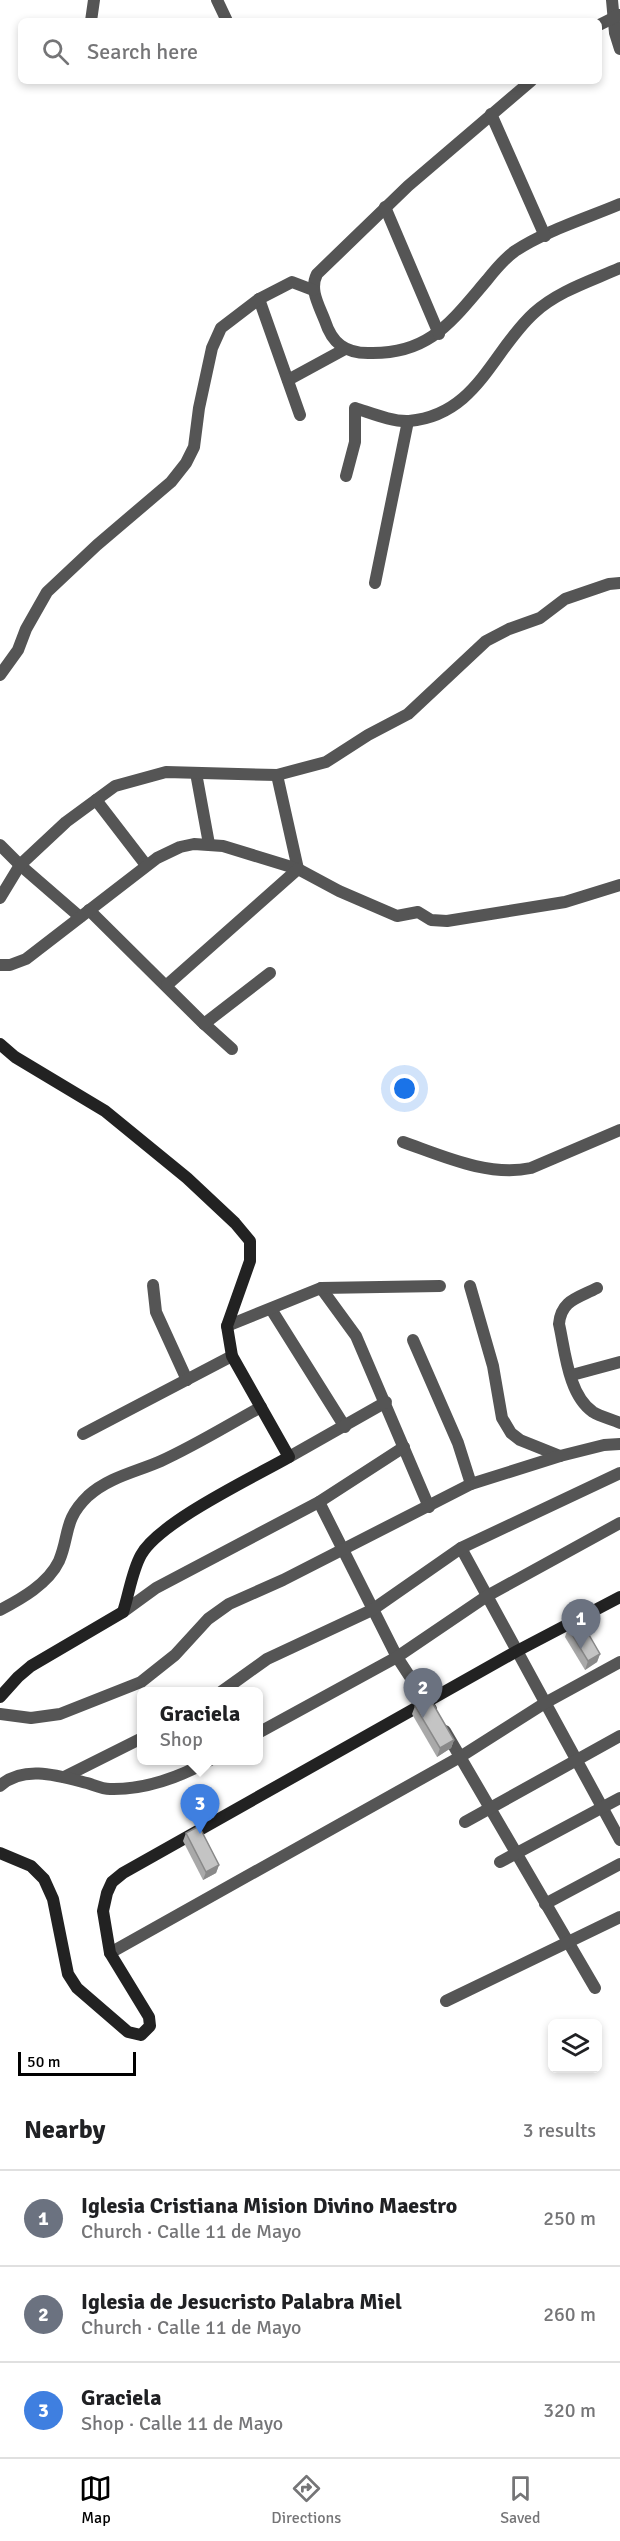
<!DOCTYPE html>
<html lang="en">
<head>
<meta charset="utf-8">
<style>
  :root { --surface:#fff; --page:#f6f6f6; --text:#202124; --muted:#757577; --line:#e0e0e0; --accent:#000 }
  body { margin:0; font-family:Signika,sans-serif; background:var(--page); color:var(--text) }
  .controls { position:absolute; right:18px; bottom:18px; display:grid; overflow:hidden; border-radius:9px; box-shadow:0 3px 9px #0003 }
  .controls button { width:54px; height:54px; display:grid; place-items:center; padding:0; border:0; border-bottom:2px solid var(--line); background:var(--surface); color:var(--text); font:30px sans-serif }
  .scale { position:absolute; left:18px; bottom:15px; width:118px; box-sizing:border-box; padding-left:6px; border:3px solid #000; border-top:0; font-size:16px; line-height:21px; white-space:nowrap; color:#000; -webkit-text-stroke:4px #fff; paint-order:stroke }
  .you { position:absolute; left:405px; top:1089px; width:21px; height:21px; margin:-15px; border:4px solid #fff; border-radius:50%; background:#1a73e8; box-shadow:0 0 0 9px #1a73e833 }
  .badge { display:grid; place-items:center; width:39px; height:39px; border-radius:50%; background:var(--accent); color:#fff; font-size:20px; font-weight:700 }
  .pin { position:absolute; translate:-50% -50px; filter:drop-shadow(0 2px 3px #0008) }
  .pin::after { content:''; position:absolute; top:32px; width:21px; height:18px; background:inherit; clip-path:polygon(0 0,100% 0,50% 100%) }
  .popup { position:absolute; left:137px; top:1687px; width:126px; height:78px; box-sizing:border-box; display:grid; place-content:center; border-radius:9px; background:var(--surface); filter:drop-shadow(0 2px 4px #0005); font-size:20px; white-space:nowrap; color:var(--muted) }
  .popup b { font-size:22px; color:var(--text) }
  .popup::after { content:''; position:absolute; left:50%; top:100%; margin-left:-12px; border:12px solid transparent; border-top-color:var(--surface) }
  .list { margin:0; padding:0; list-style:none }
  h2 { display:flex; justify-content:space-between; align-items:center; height:78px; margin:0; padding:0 24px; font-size:26px }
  h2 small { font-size:20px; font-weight:400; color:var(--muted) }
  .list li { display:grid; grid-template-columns:39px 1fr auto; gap:18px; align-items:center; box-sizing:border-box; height:96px; padding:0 24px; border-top:2px solid var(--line) }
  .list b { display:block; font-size:22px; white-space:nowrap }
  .list p { margin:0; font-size:20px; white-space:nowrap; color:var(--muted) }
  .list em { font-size:20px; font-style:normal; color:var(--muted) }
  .icon { flex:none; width:33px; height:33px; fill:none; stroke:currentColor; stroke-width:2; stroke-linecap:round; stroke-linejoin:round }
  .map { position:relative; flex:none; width:620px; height:2091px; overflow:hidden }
  .search { position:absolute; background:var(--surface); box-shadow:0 3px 9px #0003; left:18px; right:18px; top:18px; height:66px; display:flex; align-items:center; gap:15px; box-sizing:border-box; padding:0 21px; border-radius:9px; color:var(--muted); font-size:22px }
  .sheet { height:366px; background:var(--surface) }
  nav { display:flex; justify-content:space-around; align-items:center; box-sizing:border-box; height:84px; border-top:2px solid var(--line); background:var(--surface); font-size:16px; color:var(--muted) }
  nav a { display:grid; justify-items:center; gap:3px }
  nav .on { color:var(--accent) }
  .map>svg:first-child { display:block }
</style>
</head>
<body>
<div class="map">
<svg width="620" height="2091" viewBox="0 0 620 2091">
  <rect width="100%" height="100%" fill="#fff"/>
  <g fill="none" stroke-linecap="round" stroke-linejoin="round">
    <g stroke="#555" stroke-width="12">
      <path d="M217,0L227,21"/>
      <path d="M612,0L615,33L620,49"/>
      <path d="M91,21L94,0"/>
      <path d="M599,25L619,15"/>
      <path d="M531,81L408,186L317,274C309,290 319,305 325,321C332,343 345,353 368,353C429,355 451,322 487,280C495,270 505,258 515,251C545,231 587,218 620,204"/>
      <path d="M491,114L545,236"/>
      <path d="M385,207L439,334"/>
      <path d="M259,299L300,415"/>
      <path d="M288,380L345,349"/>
      <path d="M346,476L355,442V408C371,413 392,422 409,421C477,415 492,351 534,313C558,291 591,281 620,268"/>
      <path d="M375,583L408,421"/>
      <path d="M0,675L18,650L26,629L47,592L97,545L171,482L186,463L194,447L199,408L212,348L221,328L259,299L292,282L313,290"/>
      <path d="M196,773L209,844"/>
      <path d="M277,775L298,869"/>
      <path d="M96,800L146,865"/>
      <path d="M0,845L20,865L80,917"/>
      <path d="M0,898L20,865L66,822L115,786L166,772L277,775L326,762L368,735L408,714L486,641L509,629L540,618L565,599L609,584L620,583"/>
      <path d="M89,910L201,1021L232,1049"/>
      <path d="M0,965H10L26,959L157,858L180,847L194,844L223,846L298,869L339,891L397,916L418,912L431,920L447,921L565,902L620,885"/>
      <path d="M167,985L298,869"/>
      <path d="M204,1024L270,973"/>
      <path d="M403,1142C443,1156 488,1177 531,1168L620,1130"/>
      <path d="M153,1285L156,1312L187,1380"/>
      <path d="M470,1286L493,1366L502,1418L511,1433L520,1440L560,1456"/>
      <path d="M321,1288L356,1336L429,1507"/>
      <path d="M597,1288C578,1298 561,1300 559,1324C565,1350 568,1395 593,1412C601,1417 612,1419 620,1423"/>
      <path d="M271,1309L345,1427"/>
      <path d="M227,1326L321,1288L440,1286"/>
      <path d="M413,1340L458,1443L471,1484"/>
      <path d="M572,1375L620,1362"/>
      <path d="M83,1434L232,1356"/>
      <path d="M289,1457L386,1402"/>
      <path d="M319,1502L397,1657L431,1709"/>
      <path d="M461,1548L620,1840"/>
      <path d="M0,1610C21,1599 48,1584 59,1561C70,1535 63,1520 88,1496C109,1477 136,1472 161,1461C196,1445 228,1425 261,1407"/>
      <path d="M123,1612L156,1588L319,1502L404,1447"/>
      <path d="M221,1692L267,1659L372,1610L461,1548L620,1473"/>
      <path d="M0,1714L31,1718L60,1714L141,1682L175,1655L208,1619L229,1604L283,1580L471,1484L560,1456L604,1445L620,1444"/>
      <path d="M445,1731L595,1988"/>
      <path d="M258,1733L397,1657L487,1596L620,1523"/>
      <path d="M64,1777L142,1738"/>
      <path d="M0,1786C23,1764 60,1776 87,1783C94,1785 102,1789 110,1789C144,1790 181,1777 210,1760"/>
      <path d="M465,1822L620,1736"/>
      <path d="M500,1862L620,1798"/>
      <path d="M545,1904L620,1864"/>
      <path d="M110,1953L460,1757L545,1703L620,1662"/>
      <path d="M446,2001L620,1917"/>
    </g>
    <g stroke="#222" stroke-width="12">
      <path d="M0,1044L15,1057L105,1111L187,1178L235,1223L250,1241V1261L227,1326L232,1356L289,1457C254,1477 159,1522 141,1555C132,1571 129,1594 123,1612L31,1666L18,1677L0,1697"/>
      <path d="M0,1853L31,1866L44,1879L53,1899L68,1974L77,1988L128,2032L141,2035L150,2026L149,2017L110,1953L103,1911L107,1893L112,1882L123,1873L517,1651L620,1597"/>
    </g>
  </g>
  <g fill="#a9a9a9">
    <path d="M568,1628L600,1654L597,1662L585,1670L565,1637Z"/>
    <path d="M415,1706L454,1740L451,1748L437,1757L412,1714Z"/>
    <path d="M186,1833L219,1865L216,1873L203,1880L183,1841Z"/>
  </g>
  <g fill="#898989">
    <path d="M600,1654L597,1662L585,1670L588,1661Z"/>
    <path d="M454,1740L451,1748L437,1757L440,1748Z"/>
    <path d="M219,1865L216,1873L203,1880L206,1872Z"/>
  </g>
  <g fill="#c4c4c4" stroke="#898989" stroke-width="1.5">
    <path d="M581,1621L600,1654L588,1661L568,1628Z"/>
    <path d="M429,1697L454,1740L440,1748L415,1706Z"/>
    <path d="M199,1826L219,1865L206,1872L186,1833Z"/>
  </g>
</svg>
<div class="controls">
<button><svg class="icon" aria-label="layers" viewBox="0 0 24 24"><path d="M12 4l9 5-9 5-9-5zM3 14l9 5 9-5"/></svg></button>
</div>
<div class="scale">50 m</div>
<div class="you"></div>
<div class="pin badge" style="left:581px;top:1649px;background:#6b7280">1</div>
<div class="pin badge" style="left:423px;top:1718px;background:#6b7280">2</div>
<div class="pin badge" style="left:200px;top:1834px;background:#3f7fe0">3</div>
<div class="popup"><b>Graciela</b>Shop</div>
<div class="search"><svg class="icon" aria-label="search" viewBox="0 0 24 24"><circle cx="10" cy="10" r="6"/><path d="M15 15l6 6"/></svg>Search here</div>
</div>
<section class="sheet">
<h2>Nearby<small>3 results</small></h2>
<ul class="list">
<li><span class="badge" style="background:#6b7280">1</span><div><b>Iglesia Cristiana Mision Divino Maestro</b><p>Church · Calle 11 de Mayo</p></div><em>250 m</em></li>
<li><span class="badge" style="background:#6b7280">2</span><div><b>Iglesia de Jesucristo Palabra Miel</b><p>Church · Calle 11 de Mayo</p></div><em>260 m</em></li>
<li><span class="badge" style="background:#3f7fe0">3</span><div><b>Graciela</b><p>Shop · Calle 11 de Mayo</p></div><em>320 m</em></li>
</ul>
</section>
<nav>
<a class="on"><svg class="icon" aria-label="map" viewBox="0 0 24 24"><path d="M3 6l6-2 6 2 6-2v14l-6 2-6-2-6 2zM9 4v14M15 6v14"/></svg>Map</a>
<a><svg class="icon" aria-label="directions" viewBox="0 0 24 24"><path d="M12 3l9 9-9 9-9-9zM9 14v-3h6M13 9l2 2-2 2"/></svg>Directions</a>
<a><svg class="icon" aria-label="saved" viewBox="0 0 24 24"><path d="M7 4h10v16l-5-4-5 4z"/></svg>Saved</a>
</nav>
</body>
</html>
